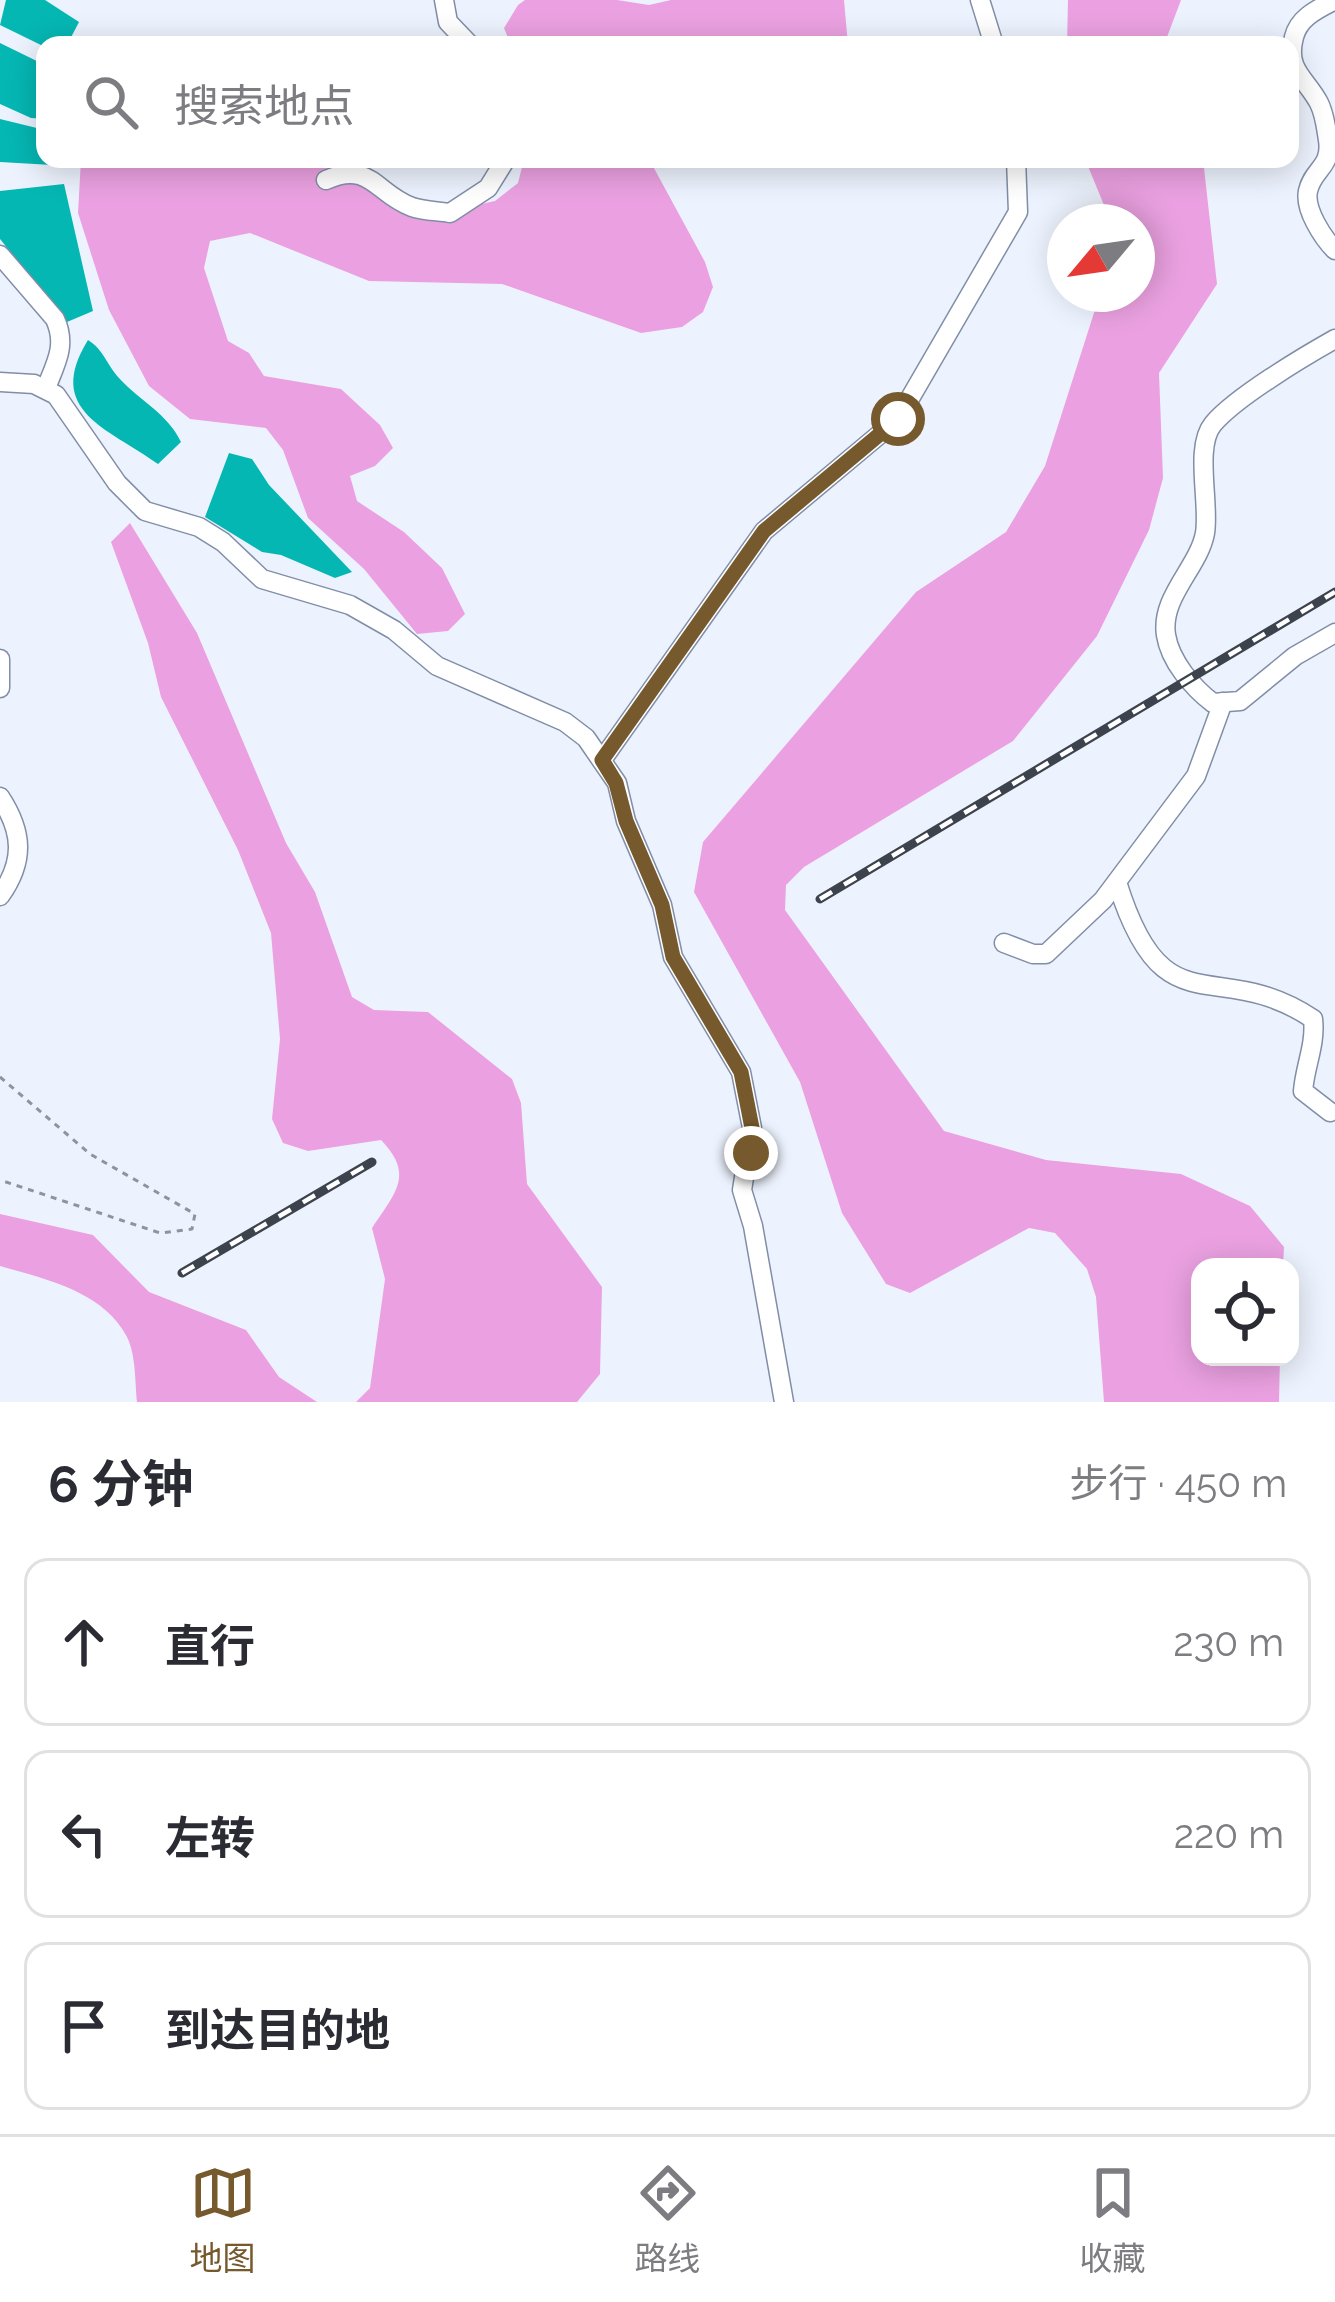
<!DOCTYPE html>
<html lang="zh">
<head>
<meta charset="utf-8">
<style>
  :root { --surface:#fff; --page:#f2f2f3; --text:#2b2b33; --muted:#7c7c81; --line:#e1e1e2; --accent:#76592d }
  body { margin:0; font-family:Raleway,"Noto Sans SC",sans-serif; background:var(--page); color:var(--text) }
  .controls { position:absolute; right:36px; bottom:36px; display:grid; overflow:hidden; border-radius:24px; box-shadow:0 6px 30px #0003 }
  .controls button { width:108px; height:108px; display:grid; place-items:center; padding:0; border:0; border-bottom:3px solid var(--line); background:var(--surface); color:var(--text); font:60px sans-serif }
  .compass { position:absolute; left:1047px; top:204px; width:108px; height:108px; border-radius:50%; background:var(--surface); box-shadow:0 6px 30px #0003; rotate:241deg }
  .stop { position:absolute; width:36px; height:36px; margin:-27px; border:9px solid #76592d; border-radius:50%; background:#fff }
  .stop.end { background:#76592d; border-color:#fff; box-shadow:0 3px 12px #0008 }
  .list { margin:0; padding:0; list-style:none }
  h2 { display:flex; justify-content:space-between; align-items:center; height:156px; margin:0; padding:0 48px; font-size:51px }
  h2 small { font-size:39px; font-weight:400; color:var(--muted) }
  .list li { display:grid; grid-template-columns:78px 1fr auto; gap:36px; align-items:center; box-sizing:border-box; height:168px; margin:0 24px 24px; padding:0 24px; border:3px solid var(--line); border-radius:24px }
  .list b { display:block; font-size:45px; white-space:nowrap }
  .list em { font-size:39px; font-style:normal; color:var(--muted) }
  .icon { flex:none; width:66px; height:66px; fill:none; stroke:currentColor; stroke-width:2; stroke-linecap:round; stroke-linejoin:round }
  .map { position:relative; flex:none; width:1335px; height:1402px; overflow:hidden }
  .search { position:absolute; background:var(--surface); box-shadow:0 6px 30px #0003; left:36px; right:36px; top:36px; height:132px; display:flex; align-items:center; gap:30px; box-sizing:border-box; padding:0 42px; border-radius:24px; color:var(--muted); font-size:45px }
  .sheet { height:732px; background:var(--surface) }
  nav { display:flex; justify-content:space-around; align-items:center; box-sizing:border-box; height:168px; border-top:3px solid var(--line); background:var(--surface); font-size:33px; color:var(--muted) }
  nav a { display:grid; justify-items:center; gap:6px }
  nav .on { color:var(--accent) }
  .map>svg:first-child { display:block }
</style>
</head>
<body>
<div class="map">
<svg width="1335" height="1402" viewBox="0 0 1335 1402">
  <rect width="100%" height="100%" fill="#edf3fe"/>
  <g fill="#eba1e1">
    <path d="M525,0H617L649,5L671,0H844L848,45H511L504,28L518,5Z"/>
    <path d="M1068,0H1181L1164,45H1067Z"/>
    <path d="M81,159H308L445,212L495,201L518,183L524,159H649L705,262L713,287L703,312L682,327L641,333L502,284L369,281L250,233L210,241L204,268L228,341L249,353L264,376L341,389L380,425L393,448L375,466L350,476L357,501L404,532L442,568L465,614L448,631L417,634L364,569L308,518L283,450L266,428L190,419L149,386L109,310L78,213Z"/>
    <path d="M1085,159H1203L1217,284L1159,373L1163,478L1149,530L1097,636L1013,741L804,867L786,885L785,910L944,1131L1046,1160L1181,1174L1250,1206L1284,1247L1283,1267H1200V1357H1280L1279,1402H1104L1096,1297L1087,1269L1055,1233L1029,1228L910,1293L886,1284L842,1213L800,1082L694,892L703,842L916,592L1006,532L1045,466L1100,294H1137V222H1111Z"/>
    <path d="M130,523L197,633L286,843L315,892L352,997L374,1010L428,1012L512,1079L521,1103L527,1184L602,1287L600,1374L577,1402H356L370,1388L385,1279L372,1228C395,1193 415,1175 381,1140L308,1151L283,1143L272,1119L280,1039L271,933L238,850L161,697L148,643L111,542Z"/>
    <path d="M0,1214L93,1235L149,1292L246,1330L279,1377L317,1402H137C135,1382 136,1355 127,1337C103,1291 45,1279 0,1266Z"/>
  </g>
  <g fill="#05b7b3">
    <path d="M6,0H45L79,22L67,45L45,47L0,25Z"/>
    <path d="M0,43L45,65V119L31,118L0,104Z"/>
    <path d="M0,119L45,130V159H53L52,165L0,162Z"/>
    <path d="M64,184L93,311L67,322L0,239V191Z"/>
    <path d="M88,340C104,350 107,365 119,378C140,401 167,413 181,442L158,464C108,428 44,411 88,340Z"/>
    <path d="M229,453L252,459L269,485L352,572L335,578L281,555L262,552L205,517Z"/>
  </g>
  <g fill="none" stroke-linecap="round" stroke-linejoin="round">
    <g stroke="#818ea7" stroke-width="21">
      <g id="minor">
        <path d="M444,0L448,22L470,45"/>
        <path d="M980,0L994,45"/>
        <path d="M1335,0C1318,9 1299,17 1294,37C1285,70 1306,78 1319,103C1325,115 1326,128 1328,140C1332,168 1313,168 1308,191C1304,209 1323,238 1335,250"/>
        <path d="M326,180C370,160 376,194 412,207C423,211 438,211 450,213L488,188L506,159"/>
        <path d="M0,255L55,319C67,345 56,363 46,388"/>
        <path d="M1335,339C1303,357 1236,397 1213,424C1194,447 1210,503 1205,533C1199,567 1160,597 1166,635C1170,661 1193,688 1213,703L1240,701L1295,656L1335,633"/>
        <path d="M0,382L34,384L56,395L117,483L145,511L199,527L223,542L262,579L350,605L394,630L437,666L565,722L586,738L617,783L626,821L662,905L673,957L741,1072L752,1128L742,1190L753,1226L784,1402"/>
        <path d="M0,659V688"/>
        <path d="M602,760L764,531L898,419L1018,212L1016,159"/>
        <path d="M0,797C23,832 25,861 0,896"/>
        <path d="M1117,882C1164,1034 1216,954 1313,1019C1316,1044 1305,1066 1303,1091L1330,1112"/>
        <path d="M1004,943L1033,954H1046L1103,900L1196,776L1223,702"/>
      </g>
    </g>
    <path stroke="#8e949e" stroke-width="3" stroke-dasharray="6 6" stroke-linecap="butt" d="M0,1077L90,1154L195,1214L192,1229L160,1233L0,1180"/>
    <use href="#minor" stroke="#fff" stroke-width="18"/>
    <g stroke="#3d434c" stroke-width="9">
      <g id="rail">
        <path d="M820,899L1335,592"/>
        <path d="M182,1273L372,1162"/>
      </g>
    </g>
    <use href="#rail" stroke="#fff" stroke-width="4.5" stroke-dasharray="14" stroke-linecap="butt"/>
  </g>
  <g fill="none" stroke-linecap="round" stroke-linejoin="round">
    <path stroke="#76592d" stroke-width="15" d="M751,1153L752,1128L741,1072L673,957L662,905L626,821L616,783L602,760L764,531L898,419"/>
  </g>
</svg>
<div class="controls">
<button><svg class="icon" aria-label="locate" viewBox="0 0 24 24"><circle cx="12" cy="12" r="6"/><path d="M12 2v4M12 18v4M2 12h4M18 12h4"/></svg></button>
</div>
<svg class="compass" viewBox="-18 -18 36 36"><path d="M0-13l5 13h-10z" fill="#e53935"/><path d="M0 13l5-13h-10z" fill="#7c7c81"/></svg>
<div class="stop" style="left:898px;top:419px"></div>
<div class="stop end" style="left:751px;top:1153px"></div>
<div class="search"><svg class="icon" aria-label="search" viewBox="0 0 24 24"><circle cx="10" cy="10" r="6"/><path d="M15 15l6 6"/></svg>搜索地点</div>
</div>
<section class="sheet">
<h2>6 分钟<small>步行 · 450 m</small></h2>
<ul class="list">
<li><svg class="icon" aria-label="ahead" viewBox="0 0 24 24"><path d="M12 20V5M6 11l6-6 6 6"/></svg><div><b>直行</b></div><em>230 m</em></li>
<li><svg class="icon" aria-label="left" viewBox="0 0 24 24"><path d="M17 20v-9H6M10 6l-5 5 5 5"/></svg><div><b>左转</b></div><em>220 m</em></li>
<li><svg class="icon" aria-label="arrive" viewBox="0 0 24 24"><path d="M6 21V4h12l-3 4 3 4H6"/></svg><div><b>到达目的地</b></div></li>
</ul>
</section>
<nav>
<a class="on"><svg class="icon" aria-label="map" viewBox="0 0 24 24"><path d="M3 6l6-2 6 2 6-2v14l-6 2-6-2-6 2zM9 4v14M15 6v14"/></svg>地图</a>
<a><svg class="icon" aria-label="directions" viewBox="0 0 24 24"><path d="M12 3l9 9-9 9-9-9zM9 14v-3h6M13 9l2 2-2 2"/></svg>路线</a>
<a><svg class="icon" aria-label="saved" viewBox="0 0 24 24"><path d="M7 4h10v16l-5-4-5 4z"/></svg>收藏</a>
</nav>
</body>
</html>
